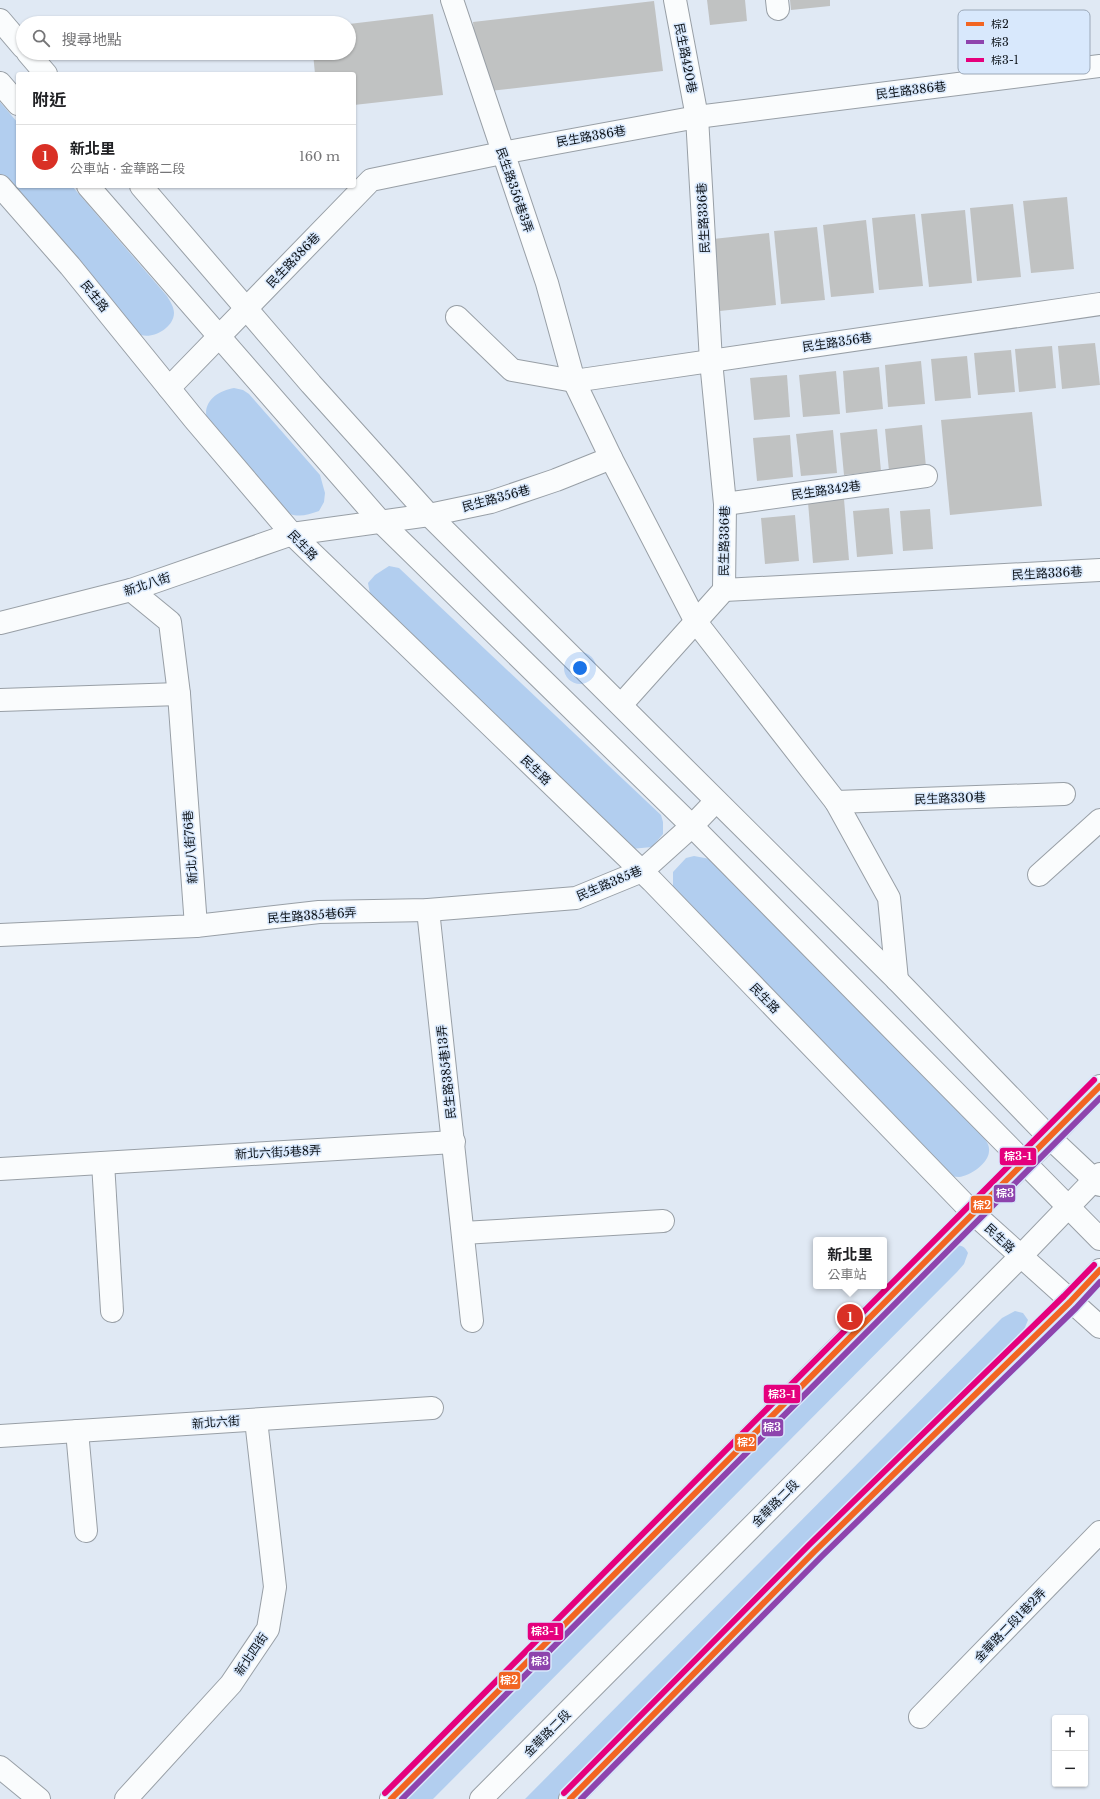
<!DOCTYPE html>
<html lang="zh-TW">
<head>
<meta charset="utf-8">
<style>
  :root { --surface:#fff; --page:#f2f2f2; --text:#202124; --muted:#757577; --line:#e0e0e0; --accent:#d93025 }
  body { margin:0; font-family:"Libre Baskerville","Noto Sans TC",serif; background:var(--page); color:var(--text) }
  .controls { position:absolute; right:12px; bottom:12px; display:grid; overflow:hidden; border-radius:4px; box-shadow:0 1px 3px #0004 }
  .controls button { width:36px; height:36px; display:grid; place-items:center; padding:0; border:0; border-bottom:1px solid var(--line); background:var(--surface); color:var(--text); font:20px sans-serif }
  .you { position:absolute; left:580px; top:668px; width:14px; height:14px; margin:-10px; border:3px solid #fff; border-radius:50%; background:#1a73e8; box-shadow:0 0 0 6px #1a73e833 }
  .badge { display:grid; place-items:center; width:26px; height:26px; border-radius:50%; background:var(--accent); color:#fff; font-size:13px; font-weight:700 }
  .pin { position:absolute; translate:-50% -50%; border:2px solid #fff; box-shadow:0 1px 4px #0006 }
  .popup { position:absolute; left:813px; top:1237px; width:74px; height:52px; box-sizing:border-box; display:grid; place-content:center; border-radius:4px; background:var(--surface); filter:drop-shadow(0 1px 3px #0005); font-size:13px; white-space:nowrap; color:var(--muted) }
  .popup b { font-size:15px; color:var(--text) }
  .popup::after { content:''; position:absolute; left:50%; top:100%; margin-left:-8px; border:8px solid transparent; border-top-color:var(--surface) }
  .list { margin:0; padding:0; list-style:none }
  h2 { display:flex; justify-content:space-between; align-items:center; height:52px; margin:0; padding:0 16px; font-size:17px }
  h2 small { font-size:13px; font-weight:400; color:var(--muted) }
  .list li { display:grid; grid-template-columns:26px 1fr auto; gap:12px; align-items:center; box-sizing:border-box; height:64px; padding:0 16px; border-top:1px solid var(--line) }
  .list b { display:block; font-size:15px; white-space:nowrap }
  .list p { margin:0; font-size:13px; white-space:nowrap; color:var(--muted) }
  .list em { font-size:13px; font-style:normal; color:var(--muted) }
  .icon { flex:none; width:22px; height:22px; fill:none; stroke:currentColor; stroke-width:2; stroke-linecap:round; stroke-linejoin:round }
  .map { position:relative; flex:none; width:1100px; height:1799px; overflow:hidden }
  .search { position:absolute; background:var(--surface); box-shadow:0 1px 3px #0004; left:16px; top:16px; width:340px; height:44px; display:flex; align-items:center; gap:10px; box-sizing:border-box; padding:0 14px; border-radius:22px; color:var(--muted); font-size:15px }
  .panel { position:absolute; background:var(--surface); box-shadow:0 1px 3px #0004; left:16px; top:72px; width:340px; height:116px; border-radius:4px }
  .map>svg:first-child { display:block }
</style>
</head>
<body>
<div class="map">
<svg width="1100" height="1799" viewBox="0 0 1100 1799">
  <rect width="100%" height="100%" fill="#e0e9f4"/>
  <g fill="#b2ceef">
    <path d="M0,102L18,123V186H72L167,296C170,301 174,307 174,313C174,327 154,339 141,335C139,335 135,332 133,331L0,175Z"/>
    <path d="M234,388L243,390L249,394L320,475L325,493L324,502L319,511C307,515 299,518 287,513L207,420C202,401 218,391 234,388Z"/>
    <path d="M389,566L399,568L661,815L663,822V834L652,847L631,849L371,599L368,583L375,575Z"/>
    <path d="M694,856L710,859L981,1134C985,1139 990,1145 989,1151C989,1163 970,1176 959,1177C955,1177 950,1176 946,1175L673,889V872L686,858Z"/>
    <path d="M955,1245C962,1245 965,1247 968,1253L964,1264L957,1272L433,1799H399Z"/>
    <path d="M1015,1311L1023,1313L1028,1320L1024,1330L1017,1339L559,1799H525L1002,1318Z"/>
  </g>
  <g fill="#c0c2c2">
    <path d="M707,0H745L747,21L710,25Z"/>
    <path d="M790,0H830V6L791,10Z"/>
    <path d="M654,1L663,71L481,92L473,22Z"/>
    <path d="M433,14L443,95L354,105V74H315L313,53H349V24Z"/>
    <path d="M1067,197L1074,269L1031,273L1023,201Z"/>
    <path d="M1013,204L1021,277L977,281L970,208Z"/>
    <path d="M965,210L972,283L929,287L921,214Z"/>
    <path d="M915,214L923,286L879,290L872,218Z"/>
    <path d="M866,220L874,293L831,297L823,225Z"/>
    <path d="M817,227L825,300L781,304L774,231Z"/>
    <path d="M769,233L776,305L720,311L713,239Z"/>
    <path d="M1095,343L1100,385L1062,389L1058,346Z"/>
    <path d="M1052,346L1056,388L1019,392L1015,349Z"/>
    <path d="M1011,350L1015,392L978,395L974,353Z"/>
    <path d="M967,356L971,398L935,401L931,359Z"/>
    <path d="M921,361L925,404L888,407L885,365Z"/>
    <path d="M879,367L883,409L846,413L843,371Z"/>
    <path d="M836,371L840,414L803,417L799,375Z"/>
    <path d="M787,375L790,417L754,420L750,378Z"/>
    <path d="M1032,412L1042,506L950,515L941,420Z"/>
    <path d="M922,425L926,467L889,471L885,429Z"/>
    <path d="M877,429L881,471L844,475L840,433Z"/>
    <path d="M833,430L837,473L801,476L796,434Z"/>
    <path d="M790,435L793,477L757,481L753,438Z"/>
    <path d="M844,499L849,560L813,563L808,502Z"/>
    <path d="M889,508L893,554L857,557L853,511Z"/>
    <path d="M930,509L933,549L903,551L900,511Z"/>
    <path d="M795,515L799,561L765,564L761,518Z"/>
  </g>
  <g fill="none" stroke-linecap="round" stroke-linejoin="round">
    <g stroke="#989fa6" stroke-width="24">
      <g id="minor">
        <path d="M675,0L697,117L711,361L725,504L724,590L1100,570"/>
        <path d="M777,0L778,9"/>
        <path d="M0,20L23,47"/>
        <path d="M28,53L46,74"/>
        <path d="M0,83L18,104"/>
        <path d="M0,186L70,266L194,419L292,534L652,881L973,1213L1100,1327"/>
        <path d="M88,186L380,521L692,826L1100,1239"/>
        <path d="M141,186L311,384L429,515L897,980L1050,1138L1100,1185"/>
        <path d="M457,317L512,370L574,381L1100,304"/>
        <path d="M169,388L371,180L502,153L697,117L1100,66"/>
        <path d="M611,458L696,622L836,802L889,898L897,980"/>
        <path d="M725,504L926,476"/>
        <path d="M0,623L131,590L292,534L429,515L491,502L556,480L611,458L574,381L547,283L452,0"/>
        <path d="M0,700L179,694"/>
        <path d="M621,705L724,590"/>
        <path d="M836,802L1064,794"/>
        <path d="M1039,875L1100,820"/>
        <path d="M428,910L472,1321"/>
        <path d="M196,926L319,912L428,910L576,898L642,871L692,826L716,801"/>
        <path d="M0,935L196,926L179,694L170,622L131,590"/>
        <path d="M103,1163L112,1311"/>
        <path d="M0,1169L454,1142"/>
        <path d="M463,1233L663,1221"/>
        <path d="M77,1431L86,1531"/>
        <path d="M0,1436L432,1408"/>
        <path d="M920,1717L1100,1532"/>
        <path d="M0,1767L39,1799"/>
        <path d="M126,1799L231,1684L268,1629L275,1587L256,1420"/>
        <path d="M391,1799L850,1336L1050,1138L1100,1086"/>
        <path d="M481,1799L1020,1257L1100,1174"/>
        <path d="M570,1799L815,1551L1070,1302L1100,1270"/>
      </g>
    </g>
    <use href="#minor" stroke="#fafcfd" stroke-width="22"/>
    <g stroke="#d8e8fc" stroke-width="9">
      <g id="bus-1">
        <path d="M391,1799L1100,1086"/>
        <path d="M570,1799L815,1551L1070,1302L1100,1270"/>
      </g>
    </g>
    <g stroke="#d8e8fc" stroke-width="9">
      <g id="bus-2">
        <path d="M402,1799L1100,1098"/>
        <path d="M581,1799L821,1557L1076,1308L1100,1282"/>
      </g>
    </g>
    <g stroke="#d8e8fc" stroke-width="9">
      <g id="bus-3">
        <path d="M385,1793L1094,1080"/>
        <path d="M564,1793L809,1545L1064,1296L1094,1265"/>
      </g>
    </g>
    <use href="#bus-1" stroke="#f26522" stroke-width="6"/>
    <use href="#bus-2" stroke="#8e44ad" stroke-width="6"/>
    <use href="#bus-3" stroke="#e5007d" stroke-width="6"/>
  </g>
  <g text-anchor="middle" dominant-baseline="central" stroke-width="3" stroke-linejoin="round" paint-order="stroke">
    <g font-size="12" fill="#0c1218" stroke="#d8e8fc">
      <text transform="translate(686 58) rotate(79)">民生路420巷</text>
      <text transform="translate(911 90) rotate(-7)">民生路386巷</text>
      <text transform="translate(591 136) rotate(-10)">民生路386巷</text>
      <text transform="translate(515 190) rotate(71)">民生路356巷3弄</text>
      <text transform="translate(703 218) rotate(-93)">民生路336巷</text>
      <text transform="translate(293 260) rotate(-46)">民生路386巷</text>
      <text transform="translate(95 296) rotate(51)">民生路</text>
      <text transform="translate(837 342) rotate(-8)">民生路356巷</text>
      <text transform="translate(826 490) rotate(-8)">民生路342巷</text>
      <text transform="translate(496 498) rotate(-15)">民生路356巷</text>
      <text transform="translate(724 541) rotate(-89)">民生路336巷</text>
      <text transform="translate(303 545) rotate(46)">民生路</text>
      <text transform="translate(1047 573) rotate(-3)">民生路336巷</text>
      <text transform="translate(147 584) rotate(-18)">新北八街</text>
      <text transform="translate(536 770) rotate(44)">民生路</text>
      <text transform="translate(950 798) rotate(-2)">民生路330巷</text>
      <text transform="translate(190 847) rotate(-94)">新北八街76巷</text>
      <text transform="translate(609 883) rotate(-23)">民生路385巷</text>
      <text transform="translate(312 915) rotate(-4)">民生路385巷6弄</text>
      <text transform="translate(765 998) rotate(46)">民生路</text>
      <text transform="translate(446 1072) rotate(-96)">民生路385巷13弄</text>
      <text transform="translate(278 1152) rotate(-3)">新北六街5巷8弄</text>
      <text transform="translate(1000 1238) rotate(43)">民生路</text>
      <text transform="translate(216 1422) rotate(-4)">新北六街</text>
      <text transform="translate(775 1503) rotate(-45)">金華路二段</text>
      <text transform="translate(1010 1625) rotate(-46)">金華路二段1巷2弄</text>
      <text transform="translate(251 1654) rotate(-56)">新北四街</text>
      <text transform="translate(547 1733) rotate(-45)">金華路二段</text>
    </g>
  </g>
  <rect x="958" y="10" width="132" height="64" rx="6" fill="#d8e8fc" stroke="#9ba8b8" stroke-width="1"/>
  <rect x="966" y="22" width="18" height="4" fill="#f26522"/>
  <rect x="966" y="40" width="18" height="4" fill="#8e44ad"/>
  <rect x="966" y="58" width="18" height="4" fill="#e5007d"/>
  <g font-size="11" fill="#0c1218">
    <text x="991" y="28">棕2</text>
    <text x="991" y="46">棕3</text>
    <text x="991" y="64">棕3-1</text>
  </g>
  <g stroke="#d8e8fc" stroke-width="1.5">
    <rect x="999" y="1147" width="38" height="19" rx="4" fill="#e5007d"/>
    <rect x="993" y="1184" width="23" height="19" rx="4" fill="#8e44ad"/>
    <rect x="970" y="1195" width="23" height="19" rx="4" fill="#f26522"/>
    <rect x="763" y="1384" width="38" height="20" rx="4" fill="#e5007d"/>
    <rect x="761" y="1418" width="23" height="19" rx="4" fill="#8e44ad"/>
    <rect x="734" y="1433" width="23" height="19" rx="4" fill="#f26522"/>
    <rect x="527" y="1622" width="37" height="19" rx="4" fill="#e5007d"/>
    <rect x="528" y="1651" width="23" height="20" rx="4" fill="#8e44ad"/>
    <rect x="498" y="1671" width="23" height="19" rx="4" fill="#f26522"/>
  </g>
  <g font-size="11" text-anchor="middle" font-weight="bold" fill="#fff">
    <text x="1018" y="1160">棕3-1</text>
    <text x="1005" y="1197">棕3</text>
    <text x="982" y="1209">棕2</text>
    <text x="782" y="1398">棕3-1</text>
    <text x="772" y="1431">棕3</text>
    <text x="746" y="1446">棕2</text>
    <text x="545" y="1635">棕3-1</text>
    <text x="540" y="1665">棕3</text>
    <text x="509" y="1684">棕2</text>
  </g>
</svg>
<div class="controls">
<button>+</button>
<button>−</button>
</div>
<div class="you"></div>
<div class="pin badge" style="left:850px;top:1317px">1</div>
<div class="popup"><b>新北里</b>公車站</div>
<div class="search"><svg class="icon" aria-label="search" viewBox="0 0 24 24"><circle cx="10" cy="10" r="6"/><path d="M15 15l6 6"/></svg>搜尋地點</div>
<section class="panel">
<h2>附近<small></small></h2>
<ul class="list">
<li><span class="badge">1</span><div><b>新北里</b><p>公車站 · 金華路二段</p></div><em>160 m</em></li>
</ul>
</section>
</div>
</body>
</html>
